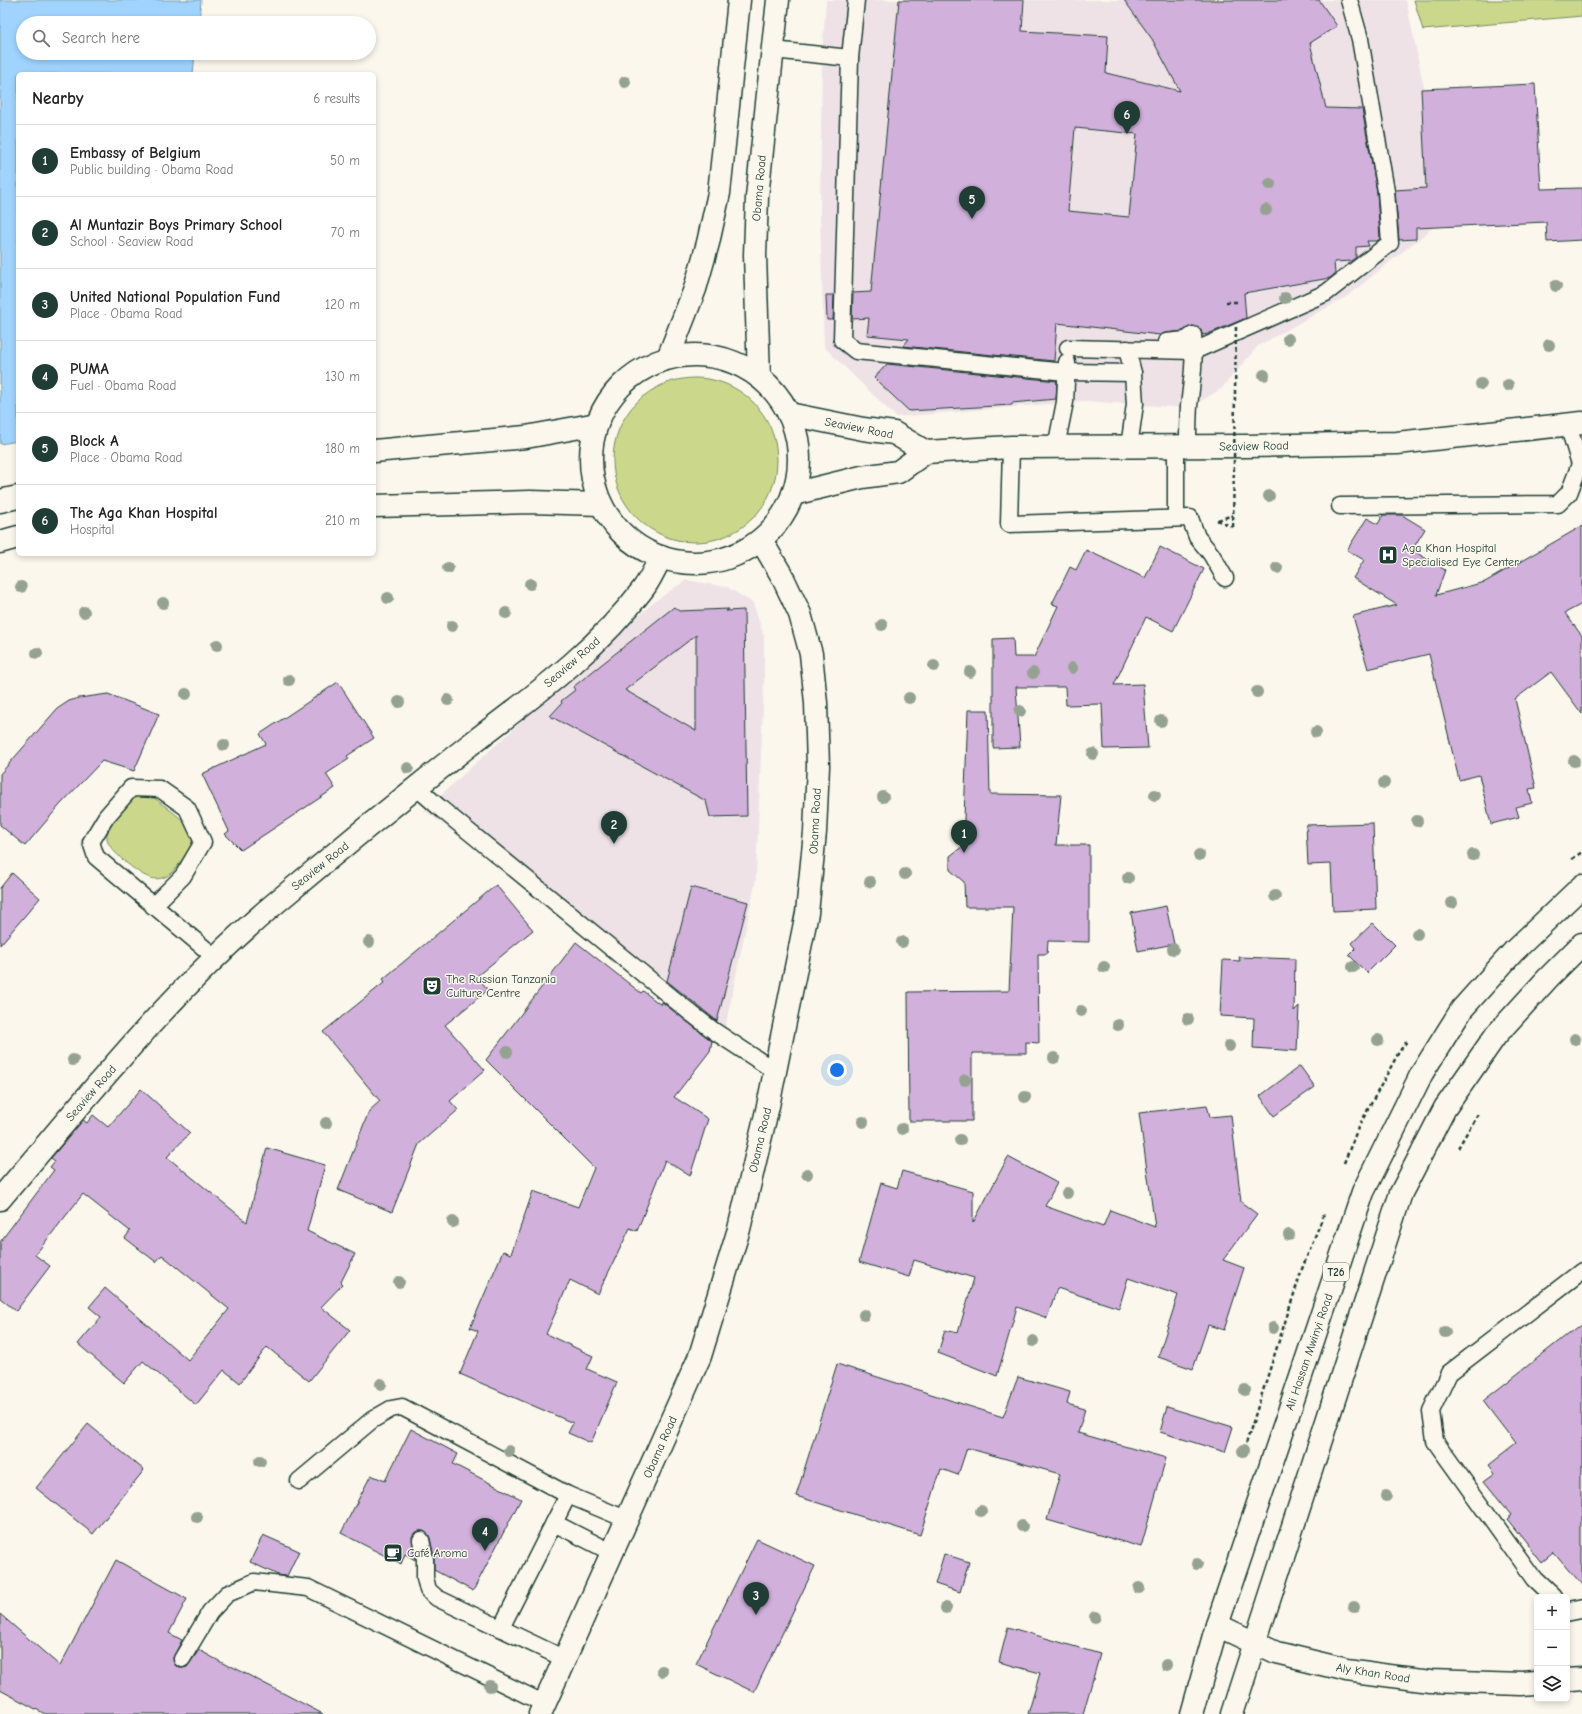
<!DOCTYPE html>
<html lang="en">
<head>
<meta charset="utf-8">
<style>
  :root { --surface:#fff; --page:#f6f6f6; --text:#222; --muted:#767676; --line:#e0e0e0; --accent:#1f3d34 }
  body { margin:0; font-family:"Comic Neue",sans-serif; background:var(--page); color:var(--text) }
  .controls { position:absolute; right:12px; bottom:12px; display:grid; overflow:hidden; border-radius:6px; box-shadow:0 2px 6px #0003 }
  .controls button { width:36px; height:36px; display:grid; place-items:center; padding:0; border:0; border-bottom:1px solid var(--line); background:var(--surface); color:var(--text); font:20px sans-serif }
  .you { position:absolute; left:837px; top:1070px; width:14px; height:14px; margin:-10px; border:3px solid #fff; border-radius:50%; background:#1a73e8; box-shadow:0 0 0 6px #1a73e833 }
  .badge { display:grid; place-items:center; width:26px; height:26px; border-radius:50%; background:var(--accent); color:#fff; font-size:13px; font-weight:700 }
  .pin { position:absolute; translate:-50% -33px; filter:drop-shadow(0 1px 2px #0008) }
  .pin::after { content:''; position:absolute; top:21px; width:14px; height:12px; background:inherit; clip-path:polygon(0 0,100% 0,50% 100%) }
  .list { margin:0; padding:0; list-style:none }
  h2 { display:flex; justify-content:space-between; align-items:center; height:52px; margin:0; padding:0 16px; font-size:17px }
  h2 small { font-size:13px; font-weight:400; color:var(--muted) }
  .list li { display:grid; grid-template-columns:26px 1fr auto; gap:12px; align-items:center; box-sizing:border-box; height:72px; padding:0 16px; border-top:1px solid var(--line) }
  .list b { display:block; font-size:15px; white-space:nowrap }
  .list p { margin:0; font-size:13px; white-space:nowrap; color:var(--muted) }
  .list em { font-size:13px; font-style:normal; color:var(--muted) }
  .icon { flex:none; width:22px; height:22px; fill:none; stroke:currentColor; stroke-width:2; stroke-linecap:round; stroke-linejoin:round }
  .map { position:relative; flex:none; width:1582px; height:1714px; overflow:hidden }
  .search { position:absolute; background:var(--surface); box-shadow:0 2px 6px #0003; left:16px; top:16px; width:360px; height:44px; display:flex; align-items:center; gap:10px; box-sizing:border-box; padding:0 14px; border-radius:22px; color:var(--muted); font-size:15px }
  .panel { position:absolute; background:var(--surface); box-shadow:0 2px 6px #0003; left:16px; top:72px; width:360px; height:484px; border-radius:6px }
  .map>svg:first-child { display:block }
</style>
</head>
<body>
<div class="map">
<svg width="1582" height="1714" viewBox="0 0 1582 1714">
  <rect width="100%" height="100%" fill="#fbf7ec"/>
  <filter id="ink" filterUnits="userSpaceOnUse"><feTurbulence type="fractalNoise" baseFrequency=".025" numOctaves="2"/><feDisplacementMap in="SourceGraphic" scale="8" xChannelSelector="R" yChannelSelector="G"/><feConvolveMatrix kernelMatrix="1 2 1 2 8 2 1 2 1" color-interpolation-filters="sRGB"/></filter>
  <g filter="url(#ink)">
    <g fill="#eee2e7">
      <path d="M826,0H1406L1450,214L1346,297L1258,346L1221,389L1189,408L1083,401L896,417L824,347L820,213L822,56Z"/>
      <path d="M686,580L727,587L753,603L764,636V681L756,879L725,1029L718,1041L572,922L424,810L654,602Z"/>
    </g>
    <g fill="#cbd88c" stroke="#758a60">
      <path d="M1414,0H1582V16L1423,30Z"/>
      <circle cx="695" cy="460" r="82"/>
      <path d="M136,795C140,795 147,794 151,796C156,798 161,804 166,807C182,819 203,833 186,855C180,862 174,873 165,877C160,879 153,880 148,877C137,873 108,850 107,839C106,829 112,822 118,814C123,806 127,799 136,795Z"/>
    </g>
    <path fill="#a0d4fe" stroke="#6c98ad" d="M0,0H201L199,23H23V53H195L193,74H18V441L0,444Z"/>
    <g fill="#d1b0db" stroke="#1f3d34" fill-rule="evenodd">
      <path d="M899,0H1024L1022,31L1108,36L1106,73L1180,91L1152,39L1124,0H1319L1337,26L1310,43L1326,108L1362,109L1377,192L1380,239L1377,241H1367L1369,246L1356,247V257L1351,261L1334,262L1335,274L1330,278L1244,293L1246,318L1208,334L1202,335L1201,329L1193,326L1183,331L1165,333L1160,335L1057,323L1054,361L903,346L909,339L867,335L869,318L852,319L853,293L871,292ZM1075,128L1137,134L1129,217L1068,211Z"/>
      <path d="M1535,84L1541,189L1582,188V240L1547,242L1546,222L1416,228V239L1399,240L1395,190L1426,188L1421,89Z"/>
      <path d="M826,295H834L833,320H827Z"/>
      <path d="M887,364L1057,381L1056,399L1012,403V405L909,411L874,378Z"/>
      <path d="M1383,515H1402L1425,529L1412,550L1445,570L1436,595L1485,582L1582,526V604L1565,613L1582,636V714L1551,672L1515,699L1536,788L1529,789L1532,803L1516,807L1519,817L1491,824L1479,775L1459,780L1429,654L1368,669L1353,616L1397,605L1353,578L1364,560L1347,550L1367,518L1378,524Z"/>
      <path d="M1160,547L1204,569L1173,631L1146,617L1114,685L1143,684L1148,748L1104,749L1102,704L1066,705L1065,687H1016L1020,747L993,748V639L1013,638L1014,657H1034L1058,606L1052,604L1070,567L1076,570L1086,550L1145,578Z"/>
      <path d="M674,607L679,611L729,609L726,611L744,610L747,816L710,817L706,801L550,716L562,703L561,701L575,690L573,687ZM696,635V731L625,690Z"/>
      <path d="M338,682L374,738L347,756L349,759L326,774L335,788L241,850L225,834L229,831L202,774L266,744L260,734Z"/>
      <path d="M108,694L159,714L134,771L102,761L60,805L25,846L0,825V774L57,709L69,701L79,698Z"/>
      <path d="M968,710H988L990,794L1061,795L1056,845H1089V942L1048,941L1047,954H1038L1039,1043L1026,1042V1053H972V1121H909L908,992L1009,991L1013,907H965L964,882L950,870V856L963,846Z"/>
      <path d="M1373,823L1376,909L1333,911L1331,864L1308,865L1306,825Z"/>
      <path d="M12,873L40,898L0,945V888Z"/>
      <path d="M496,885L533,930L477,976L488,990L445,1025L485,1070L450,1101L458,1110L419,1144L392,1212L338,1190L369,1111L380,1101L323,1032L385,982L383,979Z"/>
      <path d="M691,887L748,902L717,1021L667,981Z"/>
      <path d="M1166,906L1174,944L1138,951L1131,913Z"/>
      <path d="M1373,923L1395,945L1367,973L1349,955L1356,948L1352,943Z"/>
      <path d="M576,942L641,993L643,991L661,1005L662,1002L712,1041L710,1051L674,1097L708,1119L690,1176L665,1160L637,1231L630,1228L598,1294L570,1280L546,1334L593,1356L587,1369L617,1382L591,1443L568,1433L573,1423L460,1374L478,1331L470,1328L503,1251L511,1254L533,1191L578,1207L594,1168L486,1060Z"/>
      <path d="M1239,957L1295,959L1294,1011L1299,1006L1297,1051L1253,1048L1254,1018L1220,1016L1223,960L1240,961Z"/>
      <path d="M1300,1066L1315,1087L1274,1116L1260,1096Z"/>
      <path d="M141,1089L190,1133L167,1157L247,1222L267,1148L325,1165L307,1231L355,1254L341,1282L343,1284L321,1307L350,1330L309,1381L267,1347L240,1383L224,1370L196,1405L143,1361L124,1383L78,1344L101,1317L89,1307L105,1288L188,1360L229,1309L162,1255L156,1262L125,1238L130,1231L83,1194L35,1255L50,1266L16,1311L0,1298V1242L54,1170L50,1167L55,1161L51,1158L83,1120L87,1123L93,1115L108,1127Z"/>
      <path d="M1207,1105L1210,1117L1231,1115L1241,1202L1257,1214L1223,1260L1244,1268L1224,1330L1208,1325L1193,1369L1158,1357L1178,1295L1128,1278L1119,1308L1057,1288L1047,1318L1017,1307L997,1376L938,1353L945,1330L958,1333L974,1278L914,1260L909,1277L859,1262L881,1183L897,1188L902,1171L973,1191V1223L1008,1157L1057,1183L1045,1206L1103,1227L1110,1210L1155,1227L1139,1113Z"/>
      <path d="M1582,1323V1586L1553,1552L1541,1562L1506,1518L1511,1514L1484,1481L1495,1473L1489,1465L1516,1444L1483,1401Z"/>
      <path d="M837,1364L1003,1417L1018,1377L1070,1392L1067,1404L1085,1409L1078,1433L1166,1458L1141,1547L1047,1520L1060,1474L967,1448L958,1475L941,1469L920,1535L796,1496Z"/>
      <path d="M1167,1407L1233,1427L1225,1452L1160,1432Z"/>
      <path d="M88,1424L144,1470L93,1534L36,1488Z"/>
      <path d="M411,1429L458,1454L453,1464L521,1499L473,1591L434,1570V1557L430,1538L424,1531H419L414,1533L412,1537L415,1560L405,1554L401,1564L341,1533L371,1475L385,1481Z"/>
      <path d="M263,1535L299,1551L287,1576L278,1575L250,1562Z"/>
      <path d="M757,1539L815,1566L754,1692L696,1664Z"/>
      <path d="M944,1554L969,1562L960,1592L935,1584Z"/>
      <path d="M116,1560L187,1599L169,1633L182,1640L173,1658L174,1663L177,1667L181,1668L187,1667L199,1650L230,1667L231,1666L323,1714H45L0,1690V1614L60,1666Z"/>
      <path d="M1008,1627L1100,1654L1083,1714H1028L1040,1673L999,1662Z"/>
    </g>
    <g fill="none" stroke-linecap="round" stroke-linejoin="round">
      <g stroke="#1f3d34" stroke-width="19">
        <g id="lane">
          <path d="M856,0L850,58L842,340L856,351L1066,372L1133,373"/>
          <path d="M773,50L850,58"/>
          <path d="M1166,342L1186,340L1193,335C1195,359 1192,382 1189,406C1188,419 1188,433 1188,446"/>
          <path d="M1068,348L1194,351L1326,293L1390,243L1386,191L1360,39L1349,0"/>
          <path d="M1127,349L1133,373L1135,404L1129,447"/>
          <path d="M1011,447L1009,524L1190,518L1197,537L1211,554L1225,578"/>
          <path d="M1056,447L1065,402L1067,362"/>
          <path d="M1340,506L1558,504L1569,493L1580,464L1568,425"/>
          <path d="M1176,518V447"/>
          <path d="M416,787L440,808L692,1014L714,1031L775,1071"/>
          <path d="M153,906L183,876L203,842L187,808L160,789L131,788L106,817L91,842L96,857L216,958"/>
          <path d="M299,1481L372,1420L391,1409L402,1407L568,1495L628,1520"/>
          <path d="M554,1523L613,1553"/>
          <path d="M421,1540L425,1559V1578L428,1590L437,1598L565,1659"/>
          <path d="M1553,1597L1534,1579L1435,1441L1431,1411L1449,1373L1582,1271"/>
          <path d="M1567,1611L1582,1608"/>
          <path d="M501,1628L568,1495"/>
          <path d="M182,1659L210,1612L227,1594L254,1582L308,1588L545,1704"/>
        </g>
      </g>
      <g stroke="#1f3d34" stroke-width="25">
        <path id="street" d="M0,1199C86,1099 171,991 272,906C336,852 401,799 467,747C529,699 595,653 643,589C650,580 655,568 661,557"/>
      </g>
      <g stroke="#1f3d34" stroke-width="25">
        <g id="secondary">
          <circle cx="695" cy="459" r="104"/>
          <path d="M668,358L695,289L708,243L719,193L739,0"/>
          <path d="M759,377L755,255L757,197L778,0"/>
          <path d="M789,414L863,429L894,433L926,452"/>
          <path d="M374,451L526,437L597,424"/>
          <path d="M793,494L862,477L898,472L926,452L1011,447L1246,446L1397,443L1582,423"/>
          <path d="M0,501L18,497"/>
          <path d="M374,506L530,502L601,504"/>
          <path d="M0,542L18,537"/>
          <path d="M1217,1625L1276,1653L1347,1670L1429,1681L1522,1684L1537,1683"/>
          <path d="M1567,1680L1582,1679"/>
          <path d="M540,1714L700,1356L739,1229L768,1106L807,913L815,832L818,766L816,703L811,654L800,614L782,576L761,540"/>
        </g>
      </g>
      <g stroke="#1f3d34" stroke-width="25">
        <g id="highway">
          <path d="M1192,1714L1217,1625L1363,1192L1422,1073L1462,1009L1514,951L1582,886"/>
          <path d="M1232,1714L1401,1193L1445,1108L1496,1035L1548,978L1582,944"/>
        </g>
      </g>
      <g stroke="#1f3d34" stroke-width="2.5" stroke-dasharray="4 3" stroke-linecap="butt">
        <path d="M1226,302H1240"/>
        <path d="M1217,520L1233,527"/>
        <path d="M1218,520L1233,515"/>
        <path d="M1572,859L1582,852"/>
        <path d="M1458,1148L1479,1112"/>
        <path d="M1344,1163L1358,1128L1399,1052L1407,1041"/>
        <path d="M1244,1450L1302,1269L1324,1214"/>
      </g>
      <use href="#lane" stroke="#fbf7ec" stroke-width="16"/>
      <use href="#street" stroke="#fbf7ec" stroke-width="22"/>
      <use href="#secondary" stroke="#fbf7ec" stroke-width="22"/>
      <use href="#highway" stroke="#fbf7ec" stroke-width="22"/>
      <path stroke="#1f3d34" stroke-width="2.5" stroke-dasharray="4 3" stroke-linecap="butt" d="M1233,527L1236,326"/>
    </g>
    <g fill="#95a291">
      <circle cx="625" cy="82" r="6"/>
      <circle cx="1270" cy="184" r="6"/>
      <circle cx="1266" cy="210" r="6"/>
      <circle cx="1556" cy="286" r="6"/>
      <circle cx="1285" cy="298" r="6"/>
      <circle cx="1288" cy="339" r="6"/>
      <circle cx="1549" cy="345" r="6"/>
      <circle cx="1264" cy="375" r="6"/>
      <circle cx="1481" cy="384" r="6"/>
      <circle cx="1508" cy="385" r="6"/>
      <circle cx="1269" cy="496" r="6"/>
      <circle cx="448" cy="568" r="6"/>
      <circle cx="1277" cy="568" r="6"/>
      <circle cx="530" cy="584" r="6"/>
      <circle cx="21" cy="587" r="6"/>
      <circle cx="388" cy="598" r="6"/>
      <circle cx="163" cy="603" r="6"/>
      <circle cx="84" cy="612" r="6"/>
      <circle cx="506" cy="613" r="6"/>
      <circle cx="882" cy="625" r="6"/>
      <circle cx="452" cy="626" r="6"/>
      <circle cx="217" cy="645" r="6"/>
      <circle cx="37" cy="653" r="6"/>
      <circle cx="934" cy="666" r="6"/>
      <circle cx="1072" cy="668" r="6"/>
      <circle cx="970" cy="672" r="6"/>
      <circle cx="1033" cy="673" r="6"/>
      <circle cx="289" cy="680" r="6"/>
      <circle cx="1257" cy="692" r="6"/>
      <circle cx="186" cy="694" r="6"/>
      <circle cx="909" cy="698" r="6"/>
      <circle cx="448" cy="700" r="6"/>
      <circle cx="399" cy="702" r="6"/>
      <circle cx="1020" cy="711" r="6"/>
      <circle cx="1161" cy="721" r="6"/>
      <circle cx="1316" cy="732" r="6"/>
      <circle cx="224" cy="745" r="6"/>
      <circle cx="1093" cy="754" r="6"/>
      <circle cx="1574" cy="761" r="6"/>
      <circle cx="408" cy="768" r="6"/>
      <circle cx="1384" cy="783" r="6"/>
      <circle cx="1155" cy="795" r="6"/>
      <circle cx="883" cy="797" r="6"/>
      <circle cx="1417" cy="821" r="6"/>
      <circle cx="1199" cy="855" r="6"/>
      <circle cx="1473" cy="855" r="6"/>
      <circle cx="905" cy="874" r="6"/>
      <circle cx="1128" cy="878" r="6"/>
      <circle cx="870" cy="882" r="6"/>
      <circle cx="1275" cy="896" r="6"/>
      <circle cx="1452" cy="903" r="6"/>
      <circle cx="1417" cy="934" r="6"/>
      <circle cx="369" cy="942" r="6"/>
      <circle cx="902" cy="942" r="6"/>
      <circle cx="1173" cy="949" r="6"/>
      <circle cx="1104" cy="967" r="6"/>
      <circle cx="1353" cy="967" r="6"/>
      <circle cx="1081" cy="1011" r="6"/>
      <circle cx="1188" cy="1019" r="6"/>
      <circle cx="1118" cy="1025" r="6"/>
      <circle cx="1575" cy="1039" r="6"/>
      <circle cx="1378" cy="1040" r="6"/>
      <circle cx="1229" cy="1046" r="6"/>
      <circle cx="507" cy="1052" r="6"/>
      <circle cx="1054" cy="1058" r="6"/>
      <circle cx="73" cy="1060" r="6"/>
      <circle cx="965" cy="1080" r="6"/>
      <circle cx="1025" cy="1097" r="6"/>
      <circle cx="863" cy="1122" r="6"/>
      <circle cx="326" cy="1123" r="6"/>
      <circle cx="902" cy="1129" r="6"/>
      <circle cx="960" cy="1140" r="6"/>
      <circle cx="807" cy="1174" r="6"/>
      <circle cx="1067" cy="1193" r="6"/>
      <circle cx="453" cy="1222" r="6"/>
      <circle cx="1289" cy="1235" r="6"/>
      <circle cx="399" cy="1282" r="6"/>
      <circle cx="864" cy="1315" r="6"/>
      <circle cx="1273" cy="1328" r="6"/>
      <circle cx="1445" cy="1332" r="6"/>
      <circle cx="1033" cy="1341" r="6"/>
      <circle cx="381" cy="1384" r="6"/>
      <circle cx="1245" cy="1390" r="6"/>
      <circle cx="509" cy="1451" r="6"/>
      <circle cx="1243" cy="1451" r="6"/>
      <circle cx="260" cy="1461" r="6"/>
      <circle cx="1386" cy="1496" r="6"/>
      <circle cx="981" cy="1511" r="6"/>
      <circle cx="197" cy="1517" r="6"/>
      <circle cx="1022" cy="1526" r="6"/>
      <circle cx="1197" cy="1564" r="6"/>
      <circle cx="1139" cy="1588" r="6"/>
      <circle cx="1354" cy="1607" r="6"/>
      <circle cx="946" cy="1608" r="6"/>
      <circle cx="1095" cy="1617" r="6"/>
      <circle cx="1166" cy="1665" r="6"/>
      <circle cx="662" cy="1671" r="6"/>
      <circle cx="490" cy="1686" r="6"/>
    </g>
  </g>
  <defs>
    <g id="hospital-square" transform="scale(1)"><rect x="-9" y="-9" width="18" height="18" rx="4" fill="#1f3d34" stroke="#fbf7ec"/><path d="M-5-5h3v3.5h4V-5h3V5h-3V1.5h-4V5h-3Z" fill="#fff"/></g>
    <g id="theatre-square" transform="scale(1)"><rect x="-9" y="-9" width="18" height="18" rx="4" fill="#1f3d34" stroke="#fbf7ec"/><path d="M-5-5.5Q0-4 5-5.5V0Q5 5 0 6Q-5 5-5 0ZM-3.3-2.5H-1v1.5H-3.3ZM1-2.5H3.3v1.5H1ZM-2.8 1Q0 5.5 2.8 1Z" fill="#fff"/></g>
    <g id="cafe-square" transform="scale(1)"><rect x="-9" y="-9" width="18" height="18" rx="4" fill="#1f3d34" stroke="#fbf7ec"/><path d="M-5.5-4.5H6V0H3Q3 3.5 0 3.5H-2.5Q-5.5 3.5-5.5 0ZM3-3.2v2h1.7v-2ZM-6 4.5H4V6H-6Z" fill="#fff"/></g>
  </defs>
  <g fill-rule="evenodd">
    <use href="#hospital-square" x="1388" y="555"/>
    <use href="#theatre-square" x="432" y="986"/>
    <use href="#cafe-square" x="393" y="1553"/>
  </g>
  <g text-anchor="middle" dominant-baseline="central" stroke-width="3" stroke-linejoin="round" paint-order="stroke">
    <rect fill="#fbf7ec" stroke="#61756b" stroke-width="1" x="1323" y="1263" width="26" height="18" rx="3"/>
    <g font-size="11" font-weight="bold" fill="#1f3d34">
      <text x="1336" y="1272">T26</text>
    </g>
    <g font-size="12" fill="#1f3d34" stroke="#fbf7ec">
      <text transform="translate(759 188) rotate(-85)">Obama Road</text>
      <text transform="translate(859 428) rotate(11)">Seaview Road</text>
      <text transform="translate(1254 446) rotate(-1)">Seaview Road</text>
      <text transform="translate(572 662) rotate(-41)">Seaview Road</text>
      <text transform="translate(815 821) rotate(-87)">Obama Road</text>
      <text transform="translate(320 866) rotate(-39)">Seaview Road</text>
      <text transform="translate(91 1093) rotate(-49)">Seaview Road</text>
      <text transform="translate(760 1140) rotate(-77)">Obama Road</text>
      <text transform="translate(1309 1352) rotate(-71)">Ali Hassan Mwinyi Road</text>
      <text transform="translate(660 1447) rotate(-66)">Obama Road</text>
      <text transform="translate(1373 1673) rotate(9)">Aly Khan Road</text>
    </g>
    <g font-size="12" fill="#1f3d34" stroke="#fbf7ec" text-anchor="start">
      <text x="1402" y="548">Aga Khan Hospital<tspan x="1402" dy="14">Specialised Eye Center</tspan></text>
      <text x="446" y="979">The Russian Tanzania<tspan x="446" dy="14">Culture Centre</tspan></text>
      <text x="407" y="1553">Café Aroma</text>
    </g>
  </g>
</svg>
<div class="controls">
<button>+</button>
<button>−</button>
<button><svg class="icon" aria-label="layers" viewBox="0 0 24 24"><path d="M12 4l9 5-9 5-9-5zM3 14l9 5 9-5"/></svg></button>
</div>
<div class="you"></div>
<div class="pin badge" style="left:964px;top:853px">1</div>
<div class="pin badge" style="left:614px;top:844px">2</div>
<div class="pin badge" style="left:756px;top:1615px">3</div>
<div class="pin badge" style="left:485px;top:1551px">4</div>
<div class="pin badge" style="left:972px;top:219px">5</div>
<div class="pin badge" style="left:1127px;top:134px">6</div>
<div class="search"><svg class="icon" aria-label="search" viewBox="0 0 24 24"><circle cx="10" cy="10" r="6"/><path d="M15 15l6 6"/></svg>Search here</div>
<section class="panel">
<h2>Nearby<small>6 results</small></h2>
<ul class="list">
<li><span class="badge">1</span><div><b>Embassy of Belgium</b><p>Public building · Obama Road</p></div><em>50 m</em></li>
<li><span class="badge">2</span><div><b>Al Muntazir Boys Primary School</b><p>School · Seaview Road</p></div><em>70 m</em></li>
<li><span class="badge">3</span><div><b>United National Population Fund</b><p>Place · Obama Road</p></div><em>120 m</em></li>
<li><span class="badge">4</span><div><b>PUMA</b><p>Fuel · Obama Road</p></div><em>130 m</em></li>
<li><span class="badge">5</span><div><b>Block A</b><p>Place · Obama Road</p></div><em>180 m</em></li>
<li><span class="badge">6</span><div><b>The Aga Khan Hospital</b><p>Hospital</p></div><em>210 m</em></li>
</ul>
</section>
</div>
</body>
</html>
